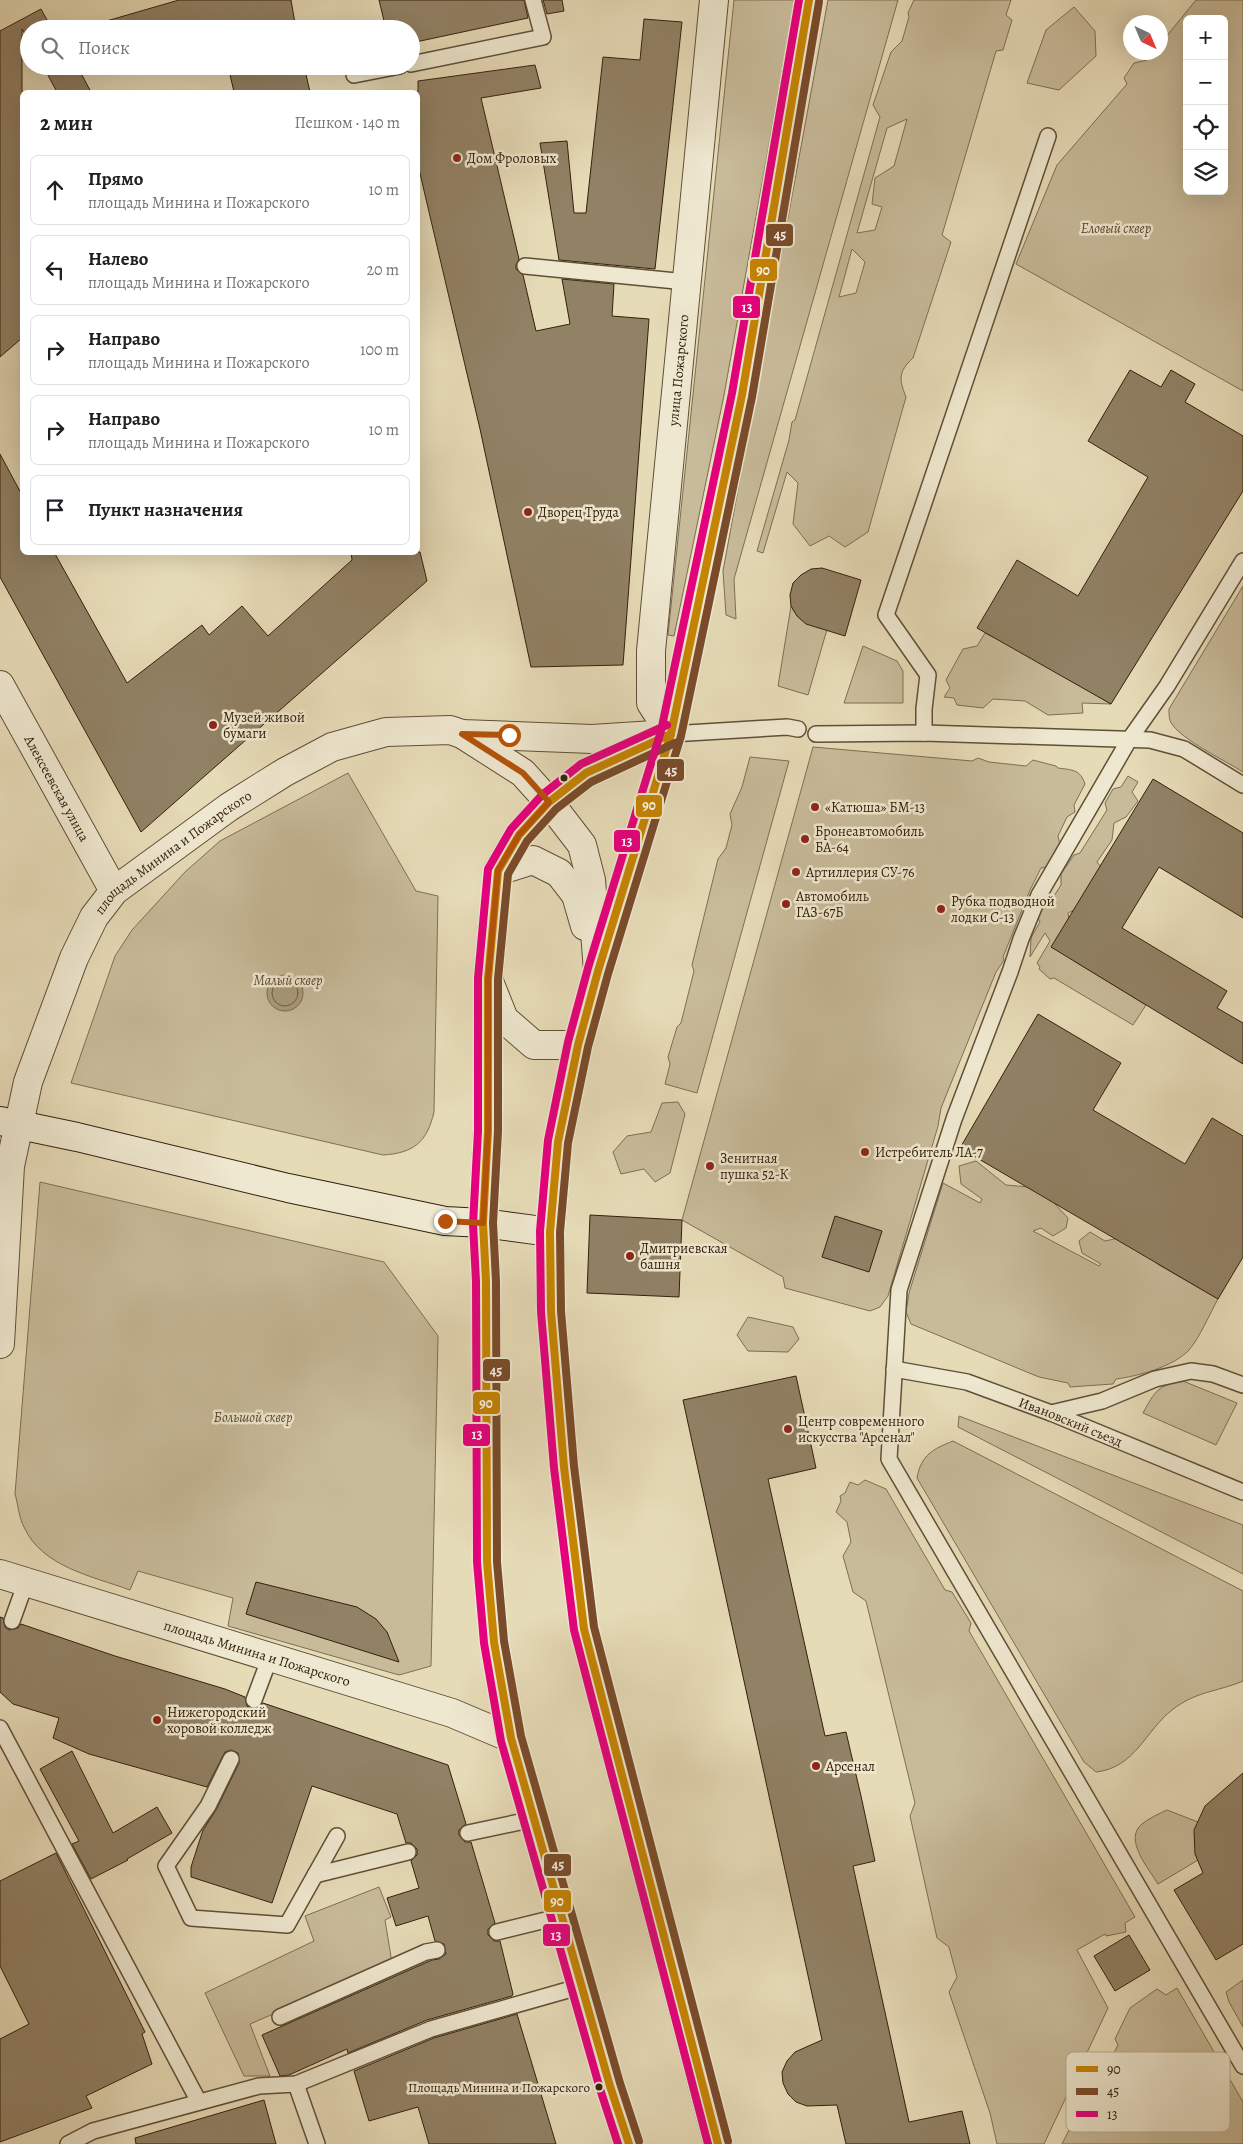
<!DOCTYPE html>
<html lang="ru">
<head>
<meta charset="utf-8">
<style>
  :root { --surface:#fff; --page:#f2f2f2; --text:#202124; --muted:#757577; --line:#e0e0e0 }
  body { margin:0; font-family:Alegreya,serif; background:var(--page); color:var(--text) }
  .controls { position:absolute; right:15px; top:15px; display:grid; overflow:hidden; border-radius:8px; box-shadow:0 5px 20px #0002 }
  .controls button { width:45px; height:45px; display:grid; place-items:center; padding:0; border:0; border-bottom:1px solid var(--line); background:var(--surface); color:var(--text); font:25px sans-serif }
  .compass { position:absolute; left:1123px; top:15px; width:45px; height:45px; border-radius:50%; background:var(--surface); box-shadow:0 5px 20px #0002; rotate:136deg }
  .stop { position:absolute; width:15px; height:15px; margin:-11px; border:4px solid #b45309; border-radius:50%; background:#fff }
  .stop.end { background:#b45309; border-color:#fff; box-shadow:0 1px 5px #0008 }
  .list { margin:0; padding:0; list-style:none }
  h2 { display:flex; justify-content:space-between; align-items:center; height:65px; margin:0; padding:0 20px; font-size:21px }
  h2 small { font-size:16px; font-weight:400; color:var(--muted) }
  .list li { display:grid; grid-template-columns:32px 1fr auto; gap:15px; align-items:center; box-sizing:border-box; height:70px; margin:0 10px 10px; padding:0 10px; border:1px solid var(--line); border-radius:8px }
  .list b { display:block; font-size:19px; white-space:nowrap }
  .list p { margin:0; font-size:16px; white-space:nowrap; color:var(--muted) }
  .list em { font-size:16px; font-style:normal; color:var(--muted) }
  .icon { flex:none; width:28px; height:28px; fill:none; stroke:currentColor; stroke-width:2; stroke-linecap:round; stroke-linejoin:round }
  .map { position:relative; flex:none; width:1243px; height:2144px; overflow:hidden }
  .search { position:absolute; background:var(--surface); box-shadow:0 5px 20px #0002; left:20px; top:20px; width:400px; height:55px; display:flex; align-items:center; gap:12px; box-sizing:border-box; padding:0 18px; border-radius:28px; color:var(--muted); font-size:19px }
  .panel { position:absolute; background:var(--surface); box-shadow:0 5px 20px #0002; left:20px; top:90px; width:400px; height:465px; border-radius:8px }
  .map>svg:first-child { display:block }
</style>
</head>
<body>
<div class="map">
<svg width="1243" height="2144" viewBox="0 0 1243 2144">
  <rect width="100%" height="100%" fill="#e6dbb7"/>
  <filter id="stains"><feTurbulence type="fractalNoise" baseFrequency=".004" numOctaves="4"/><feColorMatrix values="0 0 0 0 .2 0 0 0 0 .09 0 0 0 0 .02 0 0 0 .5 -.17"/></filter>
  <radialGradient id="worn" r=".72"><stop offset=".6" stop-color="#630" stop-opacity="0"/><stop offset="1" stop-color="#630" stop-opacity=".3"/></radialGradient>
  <g fill="#c8bb9a" stroke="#7e6e53" fill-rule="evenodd">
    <path d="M734,0H795L724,395L674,636L668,635Z"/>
    <path d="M828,0H898L734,579L736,619L726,615L723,571Z"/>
    <path d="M914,0H1011L1006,15L1012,20L1003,50L996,51L942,235L951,242L913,358C898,372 899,379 906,397L868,532L845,547L829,536L810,546L793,524L798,483L787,472L763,553L757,551L789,440L792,422L795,420L880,117L873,105L891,52L902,41L909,17L908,13ZM907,119L894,166L875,178L872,204L882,207L875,230L857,233L887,128ZM852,249L865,262L856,293L839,297Z"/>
    <path d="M1196,0H1243V391L1016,264L1057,165L1127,84L1124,78L1134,63L1147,60L1153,53L1160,52L1161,43ZM1187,19H1224V191H1187Z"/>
    <path d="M1074,7L1095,31L1096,56L1059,90L1027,83L1046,30Z"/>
    <path d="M1243,586V772C1226,761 1182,740 1172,724C1169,720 1169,715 1169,709Z"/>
    <path d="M791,606C801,625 808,624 828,626L808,695L778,686Z"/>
    <path d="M985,633L999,640L1006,639L1111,704L1082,703L1083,713L1048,715L1025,701L993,699L983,708L957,705L954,698L944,697L950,688L946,680L963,649L977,646Z"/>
    <path d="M863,646L897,661L903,671V703H844Z"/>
    <path d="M813,747L972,761L978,758L989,762L1026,766L1033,760L1056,766L1058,768C1072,770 1080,769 1085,784L1074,805L1075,812L1067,817L1058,836L1060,845L1048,867L1041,868L1030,890L1003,957L1004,960L996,972L941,1108L938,1126L888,1296L880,1307L870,1311L785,1288L783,1277L682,1220Z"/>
    <path d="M750,757L789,761L697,1093L665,1084L670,1064L668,1057L677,1027L681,1023L694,971L692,965L718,859L726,848L732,825L730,814L742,787Z"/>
    <path d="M348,773L416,891L438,896L434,1112C427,1142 414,1153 383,1155L71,1083L115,956L132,930L185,872L220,841Z"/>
    <path d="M1128,776L1138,782L1132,792L1138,801L1126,817L1114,823L1112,840L1097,862L1109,877L1089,903L1068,913L1074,961L1146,1005L1133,1025L1054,978L1050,979L1039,969L1040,967L1037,963L1050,941L1045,933L1030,957L1031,938L1040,922L1036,914L1042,900L1054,896L1061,885V874L1074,855L1080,853L1107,810L1105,803L1113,789L1121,787Z"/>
    <path d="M678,1102L685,1114L670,1173L655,1182L644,1169L621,1174L613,1152L627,1136L651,1132L662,1103Z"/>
    <path d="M976,1161L1006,1185L1040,1188L1068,1218L1066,1228L1053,1236L1041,1228L1033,1231L1099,1266L1101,1264L1082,1253L1079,1241L1090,1232L1105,1241L1123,1237L1159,1265L1218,1299C1210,1313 1199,1339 1189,1350C1173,1367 1138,1376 1116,1379L1113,1384L1070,1387L1068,1383L1039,1377L911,1324L906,1312L909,1293L943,1183L980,1203L982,1199L961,1184L959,1166Z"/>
    <path d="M40,1182L384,1262L438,1336L431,1666L399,1675L228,1626L233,1598L138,1571L130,1590C92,1576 42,1567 24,1527C19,1518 18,1504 15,1494Z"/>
    <path d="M748,1317L793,1327L799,1339L788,1352L748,1351L737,1335Z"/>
    <path d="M1183,1381L1237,1403L1216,1445L1143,1413C1155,1391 1158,1385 1183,1381Z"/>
    <path d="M959,1416L1243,1525V1574L958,1427Z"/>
    <path d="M953,1441L1243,1591V1681C1217,1692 1196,1691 1172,1710C1146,1730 1135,1768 1096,1772L1084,1762L917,1478C921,1455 933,1449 953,1441Z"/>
    <path d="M865,1480L886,1489L945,1590L952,1592L971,1623L969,1631L1135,1917L1125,1923L1126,1932L1106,1936L1105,1934L1077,1950L1108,2008L1044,2144H997L990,2113L949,1992L957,1977L949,1947L937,1938L910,1816L915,1803L866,1601L853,1592L843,1556L851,1542L847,1522L836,1512L841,1501L840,1496L845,1493L850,1482L858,1485Z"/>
    <path d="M1167,1810L1198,1822V1860L1158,1884C1149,1869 1123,1839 1142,1824C1149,1818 1159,1814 1167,1810Z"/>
    <path d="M379,1887L391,1917L385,1920L392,1963L250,2024L270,2076H244L205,1993L314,1941L305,1916Z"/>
    <path d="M1243,1980V2027L1229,2002L1226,1992Z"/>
    <path d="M1177,1988L1243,2102V2144H1062L1097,2074L1105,2070L1118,2045L1115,2039L1130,2008L1157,1989L1166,1995Z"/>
  </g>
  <circle fill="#a99b7d" stroke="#7a6a50" cx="285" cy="993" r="18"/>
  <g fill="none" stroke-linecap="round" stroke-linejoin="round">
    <circle stroke="#6e5e44" stroke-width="1" cx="285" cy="993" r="13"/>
  </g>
  <g fill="#918165" stroke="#34200c">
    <path d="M179,0H291L296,29H104L103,22Z"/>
    <path d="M379,0H524L528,18L411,43V29H386Z"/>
    <path d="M543,0H562L564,11L547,14Z"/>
    <path d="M41,9L52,29H29V41L22,29V338L0,357V31Z"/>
    <path d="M644,19L682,22L655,269L559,260L540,143L567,141L574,213H586L603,57L640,60Z"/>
    <path d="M535,65L541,88L481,98L519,259L516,265V269L523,275L536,331L570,324L562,279L614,284L612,316L649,319L623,665L531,667L480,429L418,165V81Z"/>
    <path d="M43,66H77L91,92H57Z"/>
    <path d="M228,66H304L310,92H234Z"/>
    <path d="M1130,370L1161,387L1171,370L1195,384L1185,402L1243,436V491L1111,704L977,628L1017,560L1078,596L1148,477L1088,441Z"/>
    <path d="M0,454L22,495V552H54L127,683L202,625L209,635L242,606L268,636L352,560L351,552H420L427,581L141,832L0,577Z"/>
    <path d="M822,568L861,580L845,636L806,624L797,616L791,606L790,595L793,583L801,575L811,569Z"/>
    <path d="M1153,779L1243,833V918L1159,867L1122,928L1227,991L1217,1008L1243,1023V1064L1051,947Z"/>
    <path d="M1038,1014L1121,1063L1093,1110L1185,1164L1212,1118L1243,1136V1257L1218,1299L960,1148Z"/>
    <path d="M590,1215L682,1220L679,1297L587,1293Z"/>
    <path d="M835,1216L882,1231L869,1272L822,1257Z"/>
    <path d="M796,1376L816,1468L768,1479L825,1736L846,1732L861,1796L875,1861L853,1866L909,2122L962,2111L970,2144H846L837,2105L807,2106L796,2102L788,2094L783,2083L782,2072L787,2061L795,2052L822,2040L683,1400Z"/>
    <path d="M256,1582L357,1607L376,1619L387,1632L399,1662L246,1614Z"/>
    <path d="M0,1617L3,1618L5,1627L9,1630L18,1628L21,1624L115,1656L225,1689L245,1697L247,1706L251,1709L260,1707L263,1703L448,1765L466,1824L459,1830V1835L465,1842H471L495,1923L488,1929V1935L494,1941H500L513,1994L512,1996L427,2020L348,2053L347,2049L289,2075L280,2076L262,2035L432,1960L439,1959L446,1954L444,1944L435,1941L428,1916L396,1926L387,1898L419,1888L411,1861L417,1855V1849L411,1843H406L397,1814L312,1786L272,1903L191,1877V1867L203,1830L216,1810L239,1763L238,1753L231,1750L225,1752L207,1787L89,1754L53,1738L59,1718L13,1704L0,1692Z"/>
    <path d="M72,1751L113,1833L157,1807L172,1833L127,1859L128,1860L91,1879L72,1844L79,1841L40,1769Z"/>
    <path d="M1243,1773V1944L1216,1960L1174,1890L1203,1873L1195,1854L1194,1830L1205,1806Z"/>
    <path d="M56,1853L145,2032L142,2034L152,2064L86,2096L92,2108L0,2142V2039L29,2024L0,1966V1881Z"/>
    <path d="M1129,1935L1150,1970L1115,1991L1094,1956Z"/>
    <path d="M517,2014L556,2144H429L418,2107L369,2121L354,2071L434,2038Z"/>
    <path d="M264,2100L276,2144H136L135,2138Z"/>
  </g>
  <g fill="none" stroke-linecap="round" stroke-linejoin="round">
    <g stroke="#604f37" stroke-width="18">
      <g id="service">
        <path d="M411,64L543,37L533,0"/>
        <path d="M354,75L400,66"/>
        <path d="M525,266L686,282"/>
        <path d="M1243,561L1167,686L1129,740L1039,895L1021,939L1010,972L954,1119L899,1290L889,1459L1243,2066"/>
        <path d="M924,733V709L928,675L886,615L1048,136"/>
        <path d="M671,734L787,727L798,729"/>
        <path d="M816,734L924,733L1150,740L1184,749L1243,785"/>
        <path id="s1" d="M894,1369L967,1382L1051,1413L1243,1492"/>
        <path d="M1051,1413L1102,1401L1155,1379L1191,1371L1213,1374L1243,1385"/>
        <path d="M12,1621L26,1582"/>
        <path d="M254,1700L270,1657"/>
        <path d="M0,1728L199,2102"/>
        <path d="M231,1759L208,1806L166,1866L191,1918L287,1925L337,1836"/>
        <path d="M468,1833L534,1819"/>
        <path d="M315,1875L408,1852"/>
        <path d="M497,1932L562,1916"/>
        <path d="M280,2017L426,1952L437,1950"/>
        <path d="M296,2084L317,2144"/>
        <path d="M68,2144L93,2131L259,2086L296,2084L431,2029L582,1986"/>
      </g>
    </g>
    <g stroke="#604f37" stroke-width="30">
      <g id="minor">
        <path id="s2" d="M671,734L651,703V651L714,0"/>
      </g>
    </g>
    <g stroke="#604f37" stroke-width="30">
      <g id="tertiary">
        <path id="s3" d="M0,685L114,891"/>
        <path d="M462,734L523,773L549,802L582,845L591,880L598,971"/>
        <path d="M498,871L533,860L559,873L576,895L585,926"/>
        <path d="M488,979L504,1019L534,1045H578"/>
        <path d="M483,1223L486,1281L487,1562L494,1642L511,1738L610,2086L629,2144"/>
        <path d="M550,1232L551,1311L564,1467L584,1629L718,2144"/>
        <path id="s4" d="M0,1344L10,1166L28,1082L74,958L94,917L114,891L229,807L285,772L332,747L386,732L450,730L462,734L592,739L670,734"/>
        <path id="s5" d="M0,1574L452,1713L511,1738"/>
      </g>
    </g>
    <g stroke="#34200c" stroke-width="30">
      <g id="secondary">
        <path d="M0,1121L77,1137L288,1188L445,1221L483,1223L550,1232L558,1142L578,1045L598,971L671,734L742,395L809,0"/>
        <path d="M483,1223L488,1131V979L498,871L519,835L549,802L586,773L671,734"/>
      </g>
    </g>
    <use href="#service" stroke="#efe8d0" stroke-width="15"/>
    <use href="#minor" stroke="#efe8d0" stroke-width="28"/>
    <use href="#tertiary" stroke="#efe8d0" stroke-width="28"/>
    <use href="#secondary" stroke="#efe8d0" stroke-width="28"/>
    <g stroke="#efe8d0" stroke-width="11">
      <g id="bus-1">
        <path d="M629,2144L610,2086L511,1738L494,1642L487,1562L486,1281L483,1223L488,1131V979L498,871L519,835L549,802L586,773L671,734"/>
        <path d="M718,2144L584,1629L564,1467L551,1311L550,1232L558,1142L578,1045L598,971L671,734L742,395L809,0"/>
      </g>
    </g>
    <g stroke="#efe8d0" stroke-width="11">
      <g id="bus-2">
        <path d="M639,2141L620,2083L521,1736L504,1641L497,1562L496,1281L493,1223L498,1131V979L508,874L527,841L556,809L591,782L675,743"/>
        <path d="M728,2141L594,1627L574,1466L561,1311L560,1232L568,1143L588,1047L608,974L681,736L752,397L819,2"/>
      </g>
    </g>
    <g stroke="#efe8d0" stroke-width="11">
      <g id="bus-3">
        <path d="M618,2144L600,2089L501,1741L484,1643L477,1562L476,1281L473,1224L478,1131V978L488,869L511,829L542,795L581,764L667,725"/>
        <path d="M708,2144L574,1630L554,1468L541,1312L540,1231L548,1140L568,1042L588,968L661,731L732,393L799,0"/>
      </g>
    </g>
    <use href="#bus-1" stroke="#c68403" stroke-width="8"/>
    <use href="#bus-2" stroke="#7a4b2a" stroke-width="8"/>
    <use href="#bus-3" stroke="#e5007d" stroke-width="8"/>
  </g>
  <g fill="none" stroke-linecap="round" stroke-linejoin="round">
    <path stroke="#b45309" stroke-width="6" d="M445,1221L483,1223L488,1131V979L498,870L519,835L549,802L523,773L462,734L509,735"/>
  </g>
  <g fill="#8f2418" stroke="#efe8d0" stroke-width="2">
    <circle cx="457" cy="158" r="5"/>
    <circle cx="528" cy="512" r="5"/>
    <circle cx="213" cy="725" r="5"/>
    <circle cx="815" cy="807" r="5"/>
    <circle cx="805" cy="839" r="5"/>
    <circle cx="796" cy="872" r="5"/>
    <circle cx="786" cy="904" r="5"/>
    <circle cx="941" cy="909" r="5"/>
    <circle cx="865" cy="1152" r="5"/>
    <circle cx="710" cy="1166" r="5"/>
    <circle cx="630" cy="1256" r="5"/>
    <circle cx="788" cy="1429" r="5"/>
    <circle cx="157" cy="1720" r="5"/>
    <circle cx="816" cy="1766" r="5"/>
  </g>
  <g fill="#34200c" stroke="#efe8d0" stroke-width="2">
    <circle cx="564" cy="778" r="4.5"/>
    <circle cx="599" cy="2087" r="4.5"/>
  </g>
  <g text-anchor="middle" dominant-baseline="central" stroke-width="5" stroke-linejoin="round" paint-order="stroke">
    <g font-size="13" fill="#34200c" stroke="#efe8d0" text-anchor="end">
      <text x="590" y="2087">Площадь Минина и Пожарского</text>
    </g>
    <g font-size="14" fill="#34200c" stroke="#efe8d0" text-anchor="start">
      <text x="467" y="158">Дом Фроловых</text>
      <text x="538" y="512">Дворец Труда</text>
      <text x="223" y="717">Музей живой<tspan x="223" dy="16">бумаги</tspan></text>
      <text x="825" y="807">«Катюша» БМ-13</text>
      <text x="815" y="831">Бронеавтомобиль<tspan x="815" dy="16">БА-64</tspan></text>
      <text x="806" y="872">Артиллерия СУ-76</text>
      <text x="796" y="896">Автомобиль<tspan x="796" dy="16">ГАЗ-67Б</tspan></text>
      <text x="951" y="901">Рубка подводной<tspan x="951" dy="16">лодки С-13</tspan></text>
      <text x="875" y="1152">Истребитель ЛА-7</text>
      <text x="720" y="1158">Зенитная<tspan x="720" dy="16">пушка 52-К</tspan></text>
      <text x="640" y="1248">Дмитриевская<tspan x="640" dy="16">башня</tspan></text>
      <text x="798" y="1421">Центр современного<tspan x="798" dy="16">искусства "Арсенал"</tspan></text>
      <text x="167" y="1712">Нижегородский<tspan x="167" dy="16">хоровой колледж</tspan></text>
      <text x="826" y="1766">Арсенал</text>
    </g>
    <g font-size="14" font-style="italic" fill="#594730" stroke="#efe8d0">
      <text x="1116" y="228">Еловый сквер</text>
      <text x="288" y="980">Малый сквер</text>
      <text x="253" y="1417">Большой сквер</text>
    </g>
    <g font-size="14" fill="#34200c" stroke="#efe8d0">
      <text stroke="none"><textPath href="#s2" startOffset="371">улица Пожарского</textPath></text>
      <text stroke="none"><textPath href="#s3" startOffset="118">Алексеевская улица</textPath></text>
      <text stroke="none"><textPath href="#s4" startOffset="545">площадь Минина и Пожарского</textPath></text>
      <text stroke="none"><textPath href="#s1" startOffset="185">Ивановский съезд</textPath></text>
      <text stroke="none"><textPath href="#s5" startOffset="269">площадь Минина и Пожарского</textPath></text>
    </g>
  </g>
  <rect x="1066" y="2052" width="164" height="80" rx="8" fill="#efe8d0" stroke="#b7ac95" stroke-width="1"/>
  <rect x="1076" y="2066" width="22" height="6" fill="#c68403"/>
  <rect x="1076" y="2088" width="22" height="7" fill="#7a4b2a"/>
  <rect x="1076" y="2111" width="22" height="6" fill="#e5007d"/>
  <g font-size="14" fill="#34200c">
    <text x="1107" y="2074">90</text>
    <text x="1107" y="2096">45</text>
    <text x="1107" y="2119">13</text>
  </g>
  <g stroke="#efe8d0" stroke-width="2">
    <rect x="765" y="223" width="29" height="24" rx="5" fill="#7a4b2a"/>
    <rect x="749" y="258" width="29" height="24" rx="5" fill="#c68403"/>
    <rect x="732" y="295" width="29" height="24" rx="5" fill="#e5007d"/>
    <rect x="656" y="758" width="29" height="24" rx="5" fill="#7a4b2a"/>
    <rect x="635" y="794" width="28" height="24" rx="5" fill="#c68403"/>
    <rect x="613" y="829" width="28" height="24" rx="5" fill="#e5007d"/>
    <rect x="482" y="1358" width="29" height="24" rx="5" fill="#7a4b2a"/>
    <rect x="472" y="1391" width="29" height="24" rx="5" fill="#c68403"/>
    <rect x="462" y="1423" width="29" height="24" rx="5" fill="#e5007d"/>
    <rect x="543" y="1853" width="29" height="24" rx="5" fill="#7a4b2a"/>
    <rect x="543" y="1889" width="29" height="24" rx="5" fill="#c68403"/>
    <rect x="542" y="1923" width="29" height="24" rx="5" fill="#e5007d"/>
  </g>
  <g font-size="14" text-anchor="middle" font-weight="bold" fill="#fff">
    <text x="780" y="239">45</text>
    <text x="763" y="275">90</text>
    <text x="747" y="312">13</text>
    <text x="671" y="775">45</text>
    <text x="649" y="810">90</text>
    <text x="627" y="846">13</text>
    <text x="496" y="1375">45</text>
    <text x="486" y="1408">90</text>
    <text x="477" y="1439">13</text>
    <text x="558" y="1869">45</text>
    <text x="557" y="1906">90</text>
    <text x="556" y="1940">13</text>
  </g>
  <rect width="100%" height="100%" filter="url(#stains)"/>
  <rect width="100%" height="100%" fill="url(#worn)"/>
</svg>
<div class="controls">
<button>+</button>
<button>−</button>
<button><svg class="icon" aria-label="locate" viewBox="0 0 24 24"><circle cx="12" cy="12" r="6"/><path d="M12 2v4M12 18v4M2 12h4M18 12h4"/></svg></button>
<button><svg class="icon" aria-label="layers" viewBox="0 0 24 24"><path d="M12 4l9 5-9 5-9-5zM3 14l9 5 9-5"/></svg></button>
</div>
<svg class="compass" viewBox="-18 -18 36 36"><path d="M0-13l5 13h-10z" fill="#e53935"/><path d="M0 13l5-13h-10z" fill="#757577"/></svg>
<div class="stop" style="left:509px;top:735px"></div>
<div class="stop end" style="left:445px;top:1221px"></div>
<div class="search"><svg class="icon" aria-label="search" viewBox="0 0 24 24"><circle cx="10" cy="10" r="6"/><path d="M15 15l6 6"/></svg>Поиск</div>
<section class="panel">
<h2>2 мин<small>Пешком · 140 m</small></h2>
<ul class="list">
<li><svg class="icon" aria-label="ahead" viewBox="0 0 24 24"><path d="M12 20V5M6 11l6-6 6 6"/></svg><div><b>Прямо</b><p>площадь Минина и Пожарского</p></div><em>10 m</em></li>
<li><svg class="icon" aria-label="left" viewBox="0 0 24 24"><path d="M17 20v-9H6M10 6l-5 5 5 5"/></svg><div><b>Налево</b><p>площадь Минина и Пожарского</p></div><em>20 m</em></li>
<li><svg class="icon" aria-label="right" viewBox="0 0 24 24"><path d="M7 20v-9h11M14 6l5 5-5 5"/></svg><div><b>Направо</b><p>площадь Минина и Пожарского</p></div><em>100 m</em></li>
<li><svg class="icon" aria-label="right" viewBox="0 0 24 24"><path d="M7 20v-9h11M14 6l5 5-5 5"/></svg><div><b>Направо</b><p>площадь Минина и Пожарского</p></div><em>10 m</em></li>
<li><svg class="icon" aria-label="arrive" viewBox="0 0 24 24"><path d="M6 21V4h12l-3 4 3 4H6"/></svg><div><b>Пункт назначения</b></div></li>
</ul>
</section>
</div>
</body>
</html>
